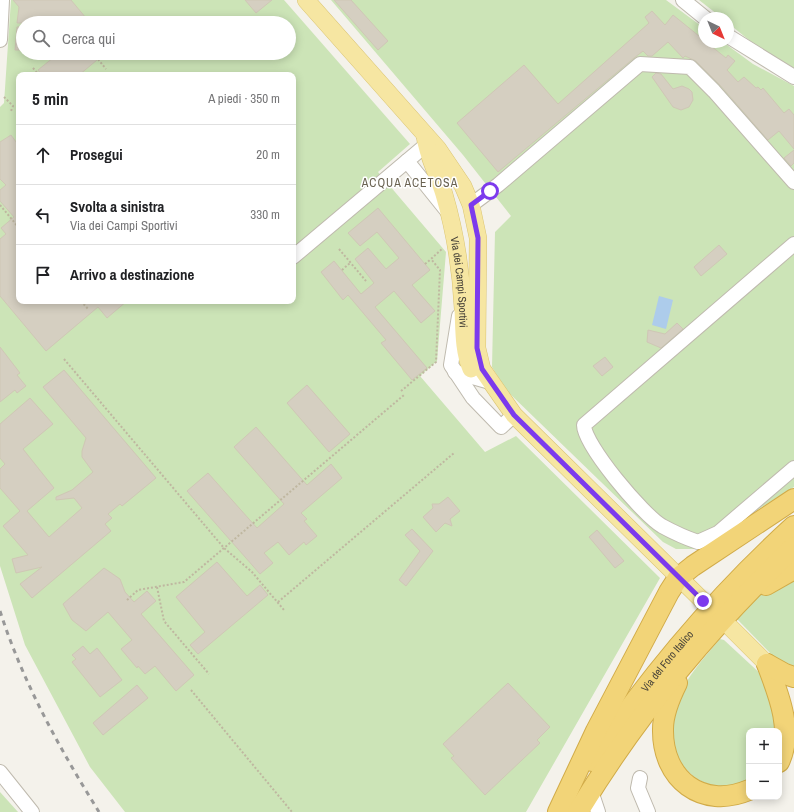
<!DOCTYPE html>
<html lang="it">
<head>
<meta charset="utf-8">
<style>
  :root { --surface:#fff; --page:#f6f6f6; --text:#202124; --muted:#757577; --line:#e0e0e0 }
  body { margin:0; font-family:"Archivo Narrow",sans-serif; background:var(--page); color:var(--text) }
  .controls { position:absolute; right:12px; bottom:12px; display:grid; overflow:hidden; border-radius:8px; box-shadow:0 2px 10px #0003 }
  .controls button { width:36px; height:36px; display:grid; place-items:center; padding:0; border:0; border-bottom:1px solid var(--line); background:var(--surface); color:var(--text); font:20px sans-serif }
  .compass { position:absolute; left:698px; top:12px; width:36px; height:36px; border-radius:50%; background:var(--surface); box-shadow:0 2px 10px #0003; rotate:137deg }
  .stop { position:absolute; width:12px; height:12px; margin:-9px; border:3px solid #7c3aed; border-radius:50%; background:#fff }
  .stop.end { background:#7c3aed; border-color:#fff; box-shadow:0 1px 4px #0008 }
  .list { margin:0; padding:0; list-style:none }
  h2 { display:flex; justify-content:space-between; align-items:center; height:52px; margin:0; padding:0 16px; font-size:17px }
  h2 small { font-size:13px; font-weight:400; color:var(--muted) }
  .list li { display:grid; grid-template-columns:26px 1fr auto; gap:12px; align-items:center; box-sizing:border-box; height:60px; padding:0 16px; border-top:1px solid var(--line) }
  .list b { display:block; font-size:15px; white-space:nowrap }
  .list p { margin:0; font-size:13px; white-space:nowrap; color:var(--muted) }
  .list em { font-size:13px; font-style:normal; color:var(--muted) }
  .icon { flex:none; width:22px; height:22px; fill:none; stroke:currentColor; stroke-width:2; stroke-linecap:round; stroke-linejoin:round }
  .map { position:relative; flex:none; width:794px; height:812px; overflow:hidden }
  .search { position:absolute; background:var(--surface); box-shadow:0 2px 10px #0003; left:16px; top:16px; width:280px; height:44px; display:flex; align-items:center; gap:10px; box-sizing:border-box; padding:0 14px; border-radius:22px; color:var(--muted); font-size:15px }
  .panel { position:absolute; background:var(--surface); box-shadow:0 2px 10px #0003; left:16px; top:72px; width:280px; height:232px; border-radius:8px }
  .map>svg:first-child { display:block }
</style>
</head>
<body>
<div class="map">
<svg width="794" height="812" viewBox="0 0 794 812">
  <rect width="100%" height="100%" fill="#f4f2eb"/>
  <g fill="#cce4b7" fill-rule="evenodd">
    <path d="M11,0H284L410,144L378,172L446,252L437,361L420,376L485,452L516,436L660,578L526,812H125L90,767L25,645L0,566V107L4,103ZM23,23H289V53H23ZM19,75H293V301H19Z"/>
    <path d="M331,0H666L704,28V42H723L753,64L794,86V487L724,531L705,549H676L663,542L506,390L492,367L495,232L511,216L463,155Z"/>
    <path d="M699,0H794V68L755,45L728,23V18H722Z"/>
    <path d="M794,575V671L772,655L736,618C752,598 770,586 794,575Z"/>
    <path d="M720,639L724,640L764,677L774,714V731H749V779C713,799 676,775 672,736C671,731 669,723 671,718C678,687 700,662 720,639Z"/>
    <path d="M0,792L18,812H0Z"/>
  </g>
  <path fill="#adcceb" d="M659,296L673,300L666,329L652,325Z"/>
  <g fill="#d5cfc1" stroke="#cfc7b5">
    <path d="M13,0H71L86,18L80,23H17L19,7Z"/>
    <path d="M245,0H272L256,13Z"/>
    <path d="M334,0H351L388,41L378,50Z"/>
    <path d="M652,11L665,25L673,15L704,40V42H706L726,58L728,55L735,61L727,70L738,82L744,77L756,88L758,87L761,90L763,88L784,113L789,109L794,115V149L779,131L768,140L720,85L696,61L685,56L683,58L668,42L652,56H648L643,51L634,58L498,172L457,123L524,65L558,104L649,23L645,17Z"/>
    <path d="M17,27H23V50H15Z"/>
    <path d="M59,53H91L97,60L79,75H42L38,70Z"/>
    <path d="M656,73L661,74L673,89L682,86L689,89L692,92L693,100L689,107L681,110L673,107L652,77Z"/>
    <path d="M11,135L19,146V301H127L107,318L98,307L46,351L0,296V239L6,234L1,228L14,217L0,201V190L6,185L0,179V142Z"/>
    <path d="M794,150V163L791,166L784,158Z"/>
    <path d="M378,208L430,270L412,285L435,311L421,323L394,291L375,307L427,368L412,380L381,343L386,340L348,295L343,300L321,272L334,261L361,294L374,283L355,259L368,248L386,269L399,258L377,232L360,246L348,233Z"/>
    <path d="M719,245L727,254L701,276L694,267Z"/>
    <path d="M677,323L683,329L661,348L647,342L648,330L665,334Z"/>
    <path d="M0,347L20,373L17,375L26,386L17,393L15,390L0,402Z"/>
    <path d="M605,357L613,367L602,376L593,366Z"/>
    <path d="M64,370L156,478L122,506L120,504L108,514L112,518L105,524L111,531L32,598L20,584L42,567L16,573L12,559L28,555L3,526L20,511L0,488V469L5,464L0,458V424L30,398L53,424L23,449L54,488L27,511L49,537L82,508L74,498L56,500V497L72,490L93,472L82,457V451L86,438L43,387Z"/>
    <path d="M307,385L350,434L329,452L287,403Z"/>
    <path d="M256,427L307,485L331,464L342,478L301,513L307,519L304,521L317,536L306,545L304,542L289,555L278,542L264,553L273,563L260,574L187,491L208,473L257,528L284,504L234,447Z"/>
    <path d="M448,497L460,511L450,519L452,526L445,523L436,532L423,517L433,508L432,504H439Z"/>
    <path d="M412,529L433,551L406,586L399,580L420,551L405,535Z"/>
    <path d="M597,530L624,561L615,568L589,537Z"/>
    <path d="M217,562L247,596L260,585L268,595L198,654L190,645L205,632L176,597Z"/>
    <path d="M104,568L120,579L125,592L134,602L147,591L156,601L141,614L194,675L176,691L155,666L145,674L138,666L137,668L121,649L132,640L108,612L86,631L72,620L63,604Z"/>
    <path d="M83,646L90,654L97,648L122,680L100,697L72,662L76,659L72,655Z"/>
    <path d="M508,683L550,727L537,740L540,743L485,795L451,758L454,756L443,744Z"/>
    <path d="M137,685L148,698L103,735L93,723Z"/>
  </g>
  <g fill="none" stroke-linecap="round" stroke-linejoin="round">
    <g stroke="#bfbaae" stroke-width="16">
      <g id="minor">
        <path d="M683,0L705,18"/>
        <path d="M728,36L794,77"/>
        <path d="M0,40L2,0"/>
        <path d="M426,145L407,161L448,212"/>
        <path d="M471,205L498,185L640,64L690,67L714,91L794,182"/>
        <path d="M794,244L584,425C584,445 643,515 662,526C673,532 686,538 698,542L718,533L794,468"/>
        <path d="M293,257L407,161"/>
        <path d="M459,316L451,365L473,398L501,427L514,415"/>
        <path d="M455,372L490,382"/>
        <path d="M0,772L32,812"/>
        <path d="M640,778L638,788L648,812"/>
        <path d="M591,791L598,812"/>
      </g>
    </g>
    <g stroke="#dac472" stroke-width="18">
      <g id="major">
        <path d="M306,0L438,149L463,186L471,205L478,238L477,348L482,369L514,415L703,601"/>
        <path id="s1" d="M425,136C427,156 438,174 444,194C455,231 461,270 463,309C464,329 463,350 471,369"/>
        <path d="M731,628L767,664"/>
      </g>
    </g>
    <g stroke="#d1ab48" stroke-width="22">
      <g id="highway">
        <path d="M766,585L794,569"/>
        <path d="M767,664C778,693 794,731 779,762"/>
        <path d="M767,664L785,674L794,677"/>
        <path d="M677,683C670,697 663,713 663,729C662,779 702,810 749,790"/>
        <path id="s2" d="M592,761C650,676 718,595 794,526"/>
        <path d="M558,812L596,731L669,592L678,578L693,566L794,499"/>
        <path d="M578,812C637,714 711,626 794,547"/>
      </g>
    </g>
    <g stroke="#bfb7a0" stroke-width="2" stroke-dasharray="2 2" stroke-linecap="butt">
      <path d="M93,53L106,69"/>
      <path d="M33,68L39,75"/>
      <path d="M4,97L13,106L11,111"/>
      <path d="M0,205L19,228"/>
      <path d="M339,249L366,281"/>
      <path d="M425,264L431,259"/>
      <path d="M342,270L350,263"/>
      <path d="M81,301L88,309"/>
      <path d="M64,359L224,548L252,572L284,610"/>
      <path d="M401,391L436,362L440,270L431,259L443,248"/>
      <path d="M157,587L164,621L209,674"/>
      <path d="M127,600L138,590L184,582L404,395"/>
      <path d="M278,602L454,453"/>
      <path d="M191,690L292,812"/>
    </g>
    <use href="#minor" stroke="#fff" stroke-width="14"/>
    <use href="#major" stroke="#f6e6a2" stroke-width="17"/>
    <use href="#highway" stroke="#f2d478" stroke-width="20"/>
    <path stroke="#989898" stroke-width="3" stroke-dasharray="5 5" stroke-linecap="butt" d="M0,611C23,683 60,749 99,812"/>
  </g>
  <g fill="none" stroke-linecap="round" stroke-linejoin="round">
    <path stroke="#7c3aed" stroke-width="5" d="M490,191L471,205L478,238L477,348L482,369L514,415L703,601"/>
  </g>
  <g text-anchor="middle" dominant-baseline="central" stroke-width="3" stroke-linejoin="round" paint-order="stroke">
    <g font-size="11" fill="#484339" stroke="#fff">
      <text stroke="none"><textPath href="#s1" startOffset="151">Via dei Campi Sportivi</textPath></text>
      <text stroke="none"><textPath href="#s2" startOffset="125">Via del Foro Italico</textPath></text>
    </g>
    <g font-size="12" letter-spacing="1" fill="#696251" stroke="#fff">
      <text x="410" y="183">ACQUA ACETOSA</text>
    </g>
  </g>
</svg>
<div class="controls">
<button>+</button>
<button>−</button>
</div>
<svg class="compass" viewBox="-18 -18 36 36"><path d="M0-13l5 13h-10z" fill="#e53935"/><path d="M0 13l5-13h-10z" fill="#757577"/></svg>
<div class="stop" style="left:490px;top:191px"></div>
<div class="stop end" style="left:703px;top:601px"></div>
<div class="search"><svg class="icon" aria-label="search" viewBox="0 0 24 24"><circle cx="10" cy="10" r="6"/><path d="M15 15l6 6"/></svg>Cerca qui</div>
<section class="panel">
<h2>5 min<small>A piedi · 350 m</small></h2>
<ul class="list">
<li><svg class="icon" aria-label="ahead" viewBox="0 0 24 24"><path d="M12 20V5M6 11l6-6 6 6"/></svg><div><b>Prosegui</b></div><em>20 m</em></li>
<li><svg class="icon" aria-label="left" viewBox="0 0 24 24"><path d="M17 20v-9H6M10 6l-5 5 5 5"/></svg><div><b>Svolta a sinistra</b><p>Via dei Campi Sportivi</p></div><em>330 m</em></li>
<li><svg class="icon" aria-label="arrive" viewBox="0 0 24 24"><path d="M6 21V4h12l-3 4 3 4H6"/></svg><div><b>Arrivo a destinazione</b></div></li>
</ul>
</section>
</div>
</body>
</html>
